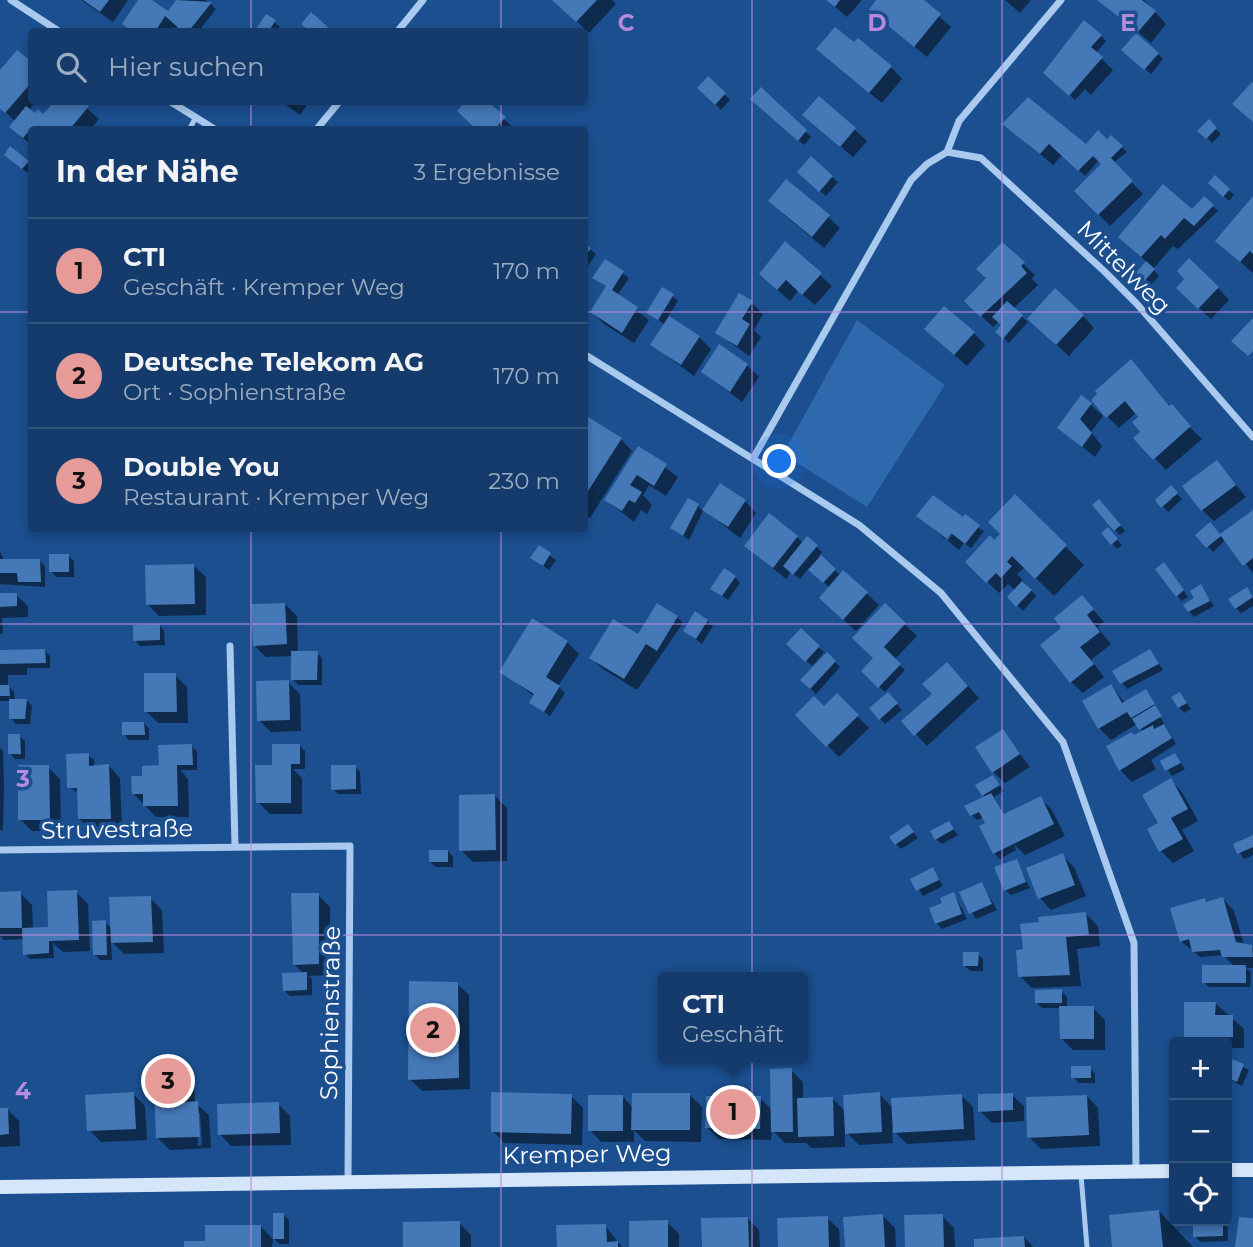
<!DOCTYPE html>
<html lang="de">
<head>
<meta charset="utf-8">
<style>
  :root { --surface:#143b6b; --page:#214673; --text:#f1f3f6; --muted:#9dadc1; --line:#33557e; --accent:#e69b98 }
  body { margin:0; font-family:Montserrat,sans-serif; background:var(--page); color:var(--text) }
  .controls { position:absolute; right:21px; bottom:21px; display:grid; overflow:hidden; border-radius:7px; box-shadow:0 4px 10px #0003 }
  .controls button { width:63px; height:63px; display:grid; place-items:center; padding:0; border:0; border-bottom:2px solid var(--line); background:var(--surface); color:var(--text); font:35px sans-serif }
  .you { position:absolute; left:780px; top:462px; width:24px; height:24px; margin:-18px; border:5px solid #fff; border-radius:50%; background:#1a73e8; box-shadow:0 0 0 10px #1a73e833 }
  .badge { display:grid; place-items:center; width:46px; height:46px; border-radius:50%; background:var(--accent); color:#111; font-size:23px; font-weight:700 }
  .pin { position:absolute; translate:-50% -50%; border:4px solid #fff; box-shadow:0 2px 7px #0006 }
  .popup { position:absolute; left:658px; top:972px; width:150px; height:91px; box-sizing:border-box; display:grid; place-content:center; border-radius:7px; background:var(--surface); filter:drop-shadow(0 2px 5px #0005); font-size:23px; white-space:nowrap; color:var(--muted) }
  .popup b { font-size:26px; color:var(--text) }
  .popup::after { content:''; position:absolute; left:50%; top:100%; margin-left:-14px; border:14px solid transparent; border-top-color:var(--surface) }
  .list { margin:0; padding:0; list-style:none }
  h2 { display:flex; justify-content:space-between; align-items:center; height:91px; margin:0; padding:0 28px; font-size:30px }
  h2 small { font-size:23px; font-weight:400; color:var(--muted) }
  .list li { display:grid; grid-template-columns:46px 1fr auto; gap:21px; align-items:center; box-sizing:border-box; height:105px; padding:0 28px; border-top:2px solid var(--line) }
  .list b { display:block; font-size:26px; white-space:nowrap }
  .list p { margin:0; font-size:23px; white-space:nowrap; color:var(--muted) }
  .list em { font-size:23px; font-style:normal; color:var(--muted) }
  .icon { flex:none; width:38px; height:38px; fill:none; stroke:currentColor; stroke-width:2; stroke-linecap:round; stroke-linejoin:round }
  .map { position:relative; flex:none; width:1253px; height:1247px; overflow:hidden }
  .search { position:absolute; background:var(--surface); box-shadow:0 4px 10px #0003; left:28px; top:28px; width:560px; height:77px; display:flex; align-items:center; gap:18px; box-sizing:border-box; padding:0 24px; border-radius:7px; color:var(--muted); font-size:26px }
  .panel { position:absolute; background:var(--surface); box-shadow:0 4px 10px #0003; left:28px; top:126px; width:560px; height:406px; border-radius:7px }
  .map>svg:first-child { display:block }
</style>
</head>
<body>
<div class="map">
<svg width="1253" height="1247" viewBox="0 0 1253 1247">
  <rect width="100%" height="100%" fill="#1b4f8f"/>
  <path fill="#2e69ad" d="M857,320L945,385L867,507L783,454Z"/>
  <g fill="#0007" fill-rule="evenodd">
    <path d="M81,0H128L113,22Z"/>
    <path d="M140,0H148L169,14L178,0H206L216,9L198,32H185L178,26L174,32H132L124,24Z"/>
    <path d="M554,0H612L616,4L589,33Z"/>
    <path d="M827,0H862L847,17Z"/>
    <path d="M879,0H921L951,27L927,57L883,21Z"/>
    <path d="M1005,0H1031L1020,13Z"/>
    <path d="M1100,0H1144L1166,24L1151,43Z"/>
    <path d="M274,22L280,27L277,32H256Z"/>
    <path d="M1101,36L1106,41L1096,53L1113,70L1091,95L1085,89L1075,100L1051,78Z"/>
    <path d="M1158,54L1163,59L1151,74L1129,55Z"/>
    <path d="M32,64V102H36L29,110L35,116H43L56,102H80L99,119L90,130H32L29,143L16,132L15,121L0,107V73Z"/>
    <path d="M891,67L902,79L882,103L850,77Z"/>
    <path d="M708,78L730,100L721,110L699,88Z"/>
    <path d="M819,98L867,141L853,157L817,127Z"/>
    <path d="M282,102H309L300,115Z"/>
    <path d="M468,102H485L516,130H479L459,111Z"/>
    <path d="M758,104L793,120L811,137L804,145Z"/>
    <path d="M1209,122L1221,134L1212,143L1200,131Z"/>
    <path d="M1005,124L1086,146L1111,137L1127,152L1113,163L1143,194L1110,226L1076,191L1104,164L1099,160L1085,176L1062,155L1053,165Z"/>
    <path d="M811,159L838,182L826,196L805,178Z"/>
    <path d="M11,160L27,162L32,169L28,173Z"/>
    <path d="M1215,178L1234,195L1229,201L1210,183Z"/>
    <path d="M1204,198L1218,211L1178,249L1173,246L1153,269L1159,276L1148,288L1135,276L1147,262L1132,249L1192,212Z"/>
    <path d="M1253,198V273L1229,252Z"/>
    <path d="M782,213L828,217L840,228L824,248Z"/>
    <path d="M785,243L832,286L815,305L798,291L790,301L773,286Z"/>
    <path d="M1002,244L1035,275L1032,279L1038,285L1013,309L1028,322L1009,343L998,332L1004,325L999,322L993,327L966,301L988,278Z"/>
    <path d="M584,245L596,254L584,272Z"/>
    <path d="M605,261L629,278L617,296L649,320L634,343L604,324L592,312L608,288L595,277Z"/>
    <path d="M1218,288L1229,300L1211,319L1190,300Z"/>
    <path d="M672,296L678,301L668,317L699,337L711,349L694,376L652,345L665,325L649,312Z"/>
    <path d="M752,303L763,314L754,330L761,337L749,356L717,333Z"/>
    <path d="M1083,316L1094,328L1069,356L1041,331Z"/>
    <path d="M974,333L985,345L967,366L938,341Z"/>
    <path d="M1131,362L1170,408L1202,439L1166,470L1136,438L1143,432L1136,413L1119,428L1107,416Z"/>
    <path d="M747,365L759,377L742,402L703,372Z"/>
    <path d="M1082,397L1103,416L1091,432L1102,446L1095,457L1059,428Z"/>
    <path d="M621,439L632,451L590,518L584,514V451Z"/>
    <path d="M639,448L678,477L666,496L649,485L643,495L652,505L647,514L641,510L634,522L606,500Z"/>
    <path d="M1217,462L1246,497L1214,521L1202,510Z"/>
    <path d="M1171,488L1182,499L1168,512L1157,500Z"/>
    <path d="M1015,496L1084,565L1054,596L1025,567L1017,574L1036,596L1023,611L1009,597L1016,591L1008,584L999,593L967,562L1003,534Z"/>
    <path d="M745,501L756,513L740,538L704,510Z"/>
    <path d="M698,506L703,511L689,540L672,528Z"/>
    <path d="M1104,507L1125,531L1120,535L1115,530Z"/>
    <path d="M1253,512V573L1226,539L1213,552L1197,535L1215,529L1222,537Z"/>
    <path d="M919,516L963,520L984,531L971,548L964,543L959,550L948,541L953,533L951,531L945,539Z"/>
    <path d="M1113,535L1122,545L1117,549L1112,543Z"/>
    <path d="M797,537L804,544L817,547L822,552L819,556L841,576L844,573L879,605L856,631L833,610L830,588L809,568L800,579L791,572L786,579L746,546Z"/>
    <path d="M539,548L556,560L549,570L533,558Z"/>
    <path d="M0,551L4,561L39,560L45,566V587L0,584Z"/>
    <path d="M69,556L74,561V577H56L51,571Z"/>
    <path d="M194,566L206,577V615L159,616L147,604Z"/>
    <path d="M1169,570L1188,597L1182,601L1177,596Z"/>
    <path d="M735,577L740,583L728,600L712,588Z"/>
    <path d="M1200,586L1214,606L1194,617L1189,611Z"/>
    <path d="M1247,589L1253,596V606L1241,613L1236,608Z"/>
    <path d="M0,595H16L28,606V617L2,618L3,634H0Z"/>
    <path d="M1082,597L1104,622L1097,627L1111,644L1091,660L1104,677L1083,693L1071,682L1064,628Z"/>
    <path d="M285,604L297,616L298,653H317L322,658V685H298L293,679V656L266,657L254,645Z"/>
    <path d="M885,606L917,636L894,660L905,670L885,692L863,671L875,658Z"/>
    <path d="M677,617L683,623L637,690L603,669L591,658Z"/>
    <path d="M707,621L713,626L702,644L685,631Z"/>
    <path d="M159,625L164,631L165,645L140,646L135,640Z"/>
    <path d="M801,631L824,652L812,666L789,644Z"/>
    <path d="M567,642L579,654L558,686L565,693L550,716L531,703L535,697L501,671Z"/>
    <path d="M45,651L50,656V668H27V675H8V686L14,692L15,701L27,700L32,706L30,724H16L11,718V701H0V652Z"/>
    <path d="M1150,651L1163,670L1127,689L1115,672Z"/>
    <path d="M827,654L840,667L816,694L802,680Z"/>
    <path d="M175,675L187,687L188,723H158L146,711Z"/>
    <path d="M959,676L979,698L927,746L904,721Z"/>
    <path d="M288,682L300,694L301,731L271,732L259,720Z"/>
    <path d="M1111,686L1125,703L1145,691L1176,744L1151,760L1156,769L1132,782L1120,770L1135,737L1144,732L1137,724L1111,740L1099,728Z"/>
    <path d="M888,694L902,710L885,724L871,709Z"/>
    <path d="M1180,694L1191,709L1184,713L1179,707Z"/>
    <path d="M837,696L869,728L839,757L797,715L824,709Z"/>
    <path d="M144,723L149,729V740H129L124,734Z"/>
    <path d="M1002,731L1030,767L1005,783L993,772Z"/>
    <path d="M19,736L25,741V759H15L10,753Z"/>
    <path d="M299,745L305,751V769H293L302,778V814H270L258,802L274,766Z"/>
    <path d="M192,746L197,752V770H180L188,779L189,817H156L133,793L144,777Z"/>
    <path d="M0,748L3,751L4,786L3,830H0Z"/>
    <path d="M88,755L94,760V766H109L120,778L122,830H91L79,819V793L68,787Z"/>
    <path d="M1175,755L1185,769L1172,776L1162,762Z"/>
    <path d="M48,767L60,779L61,831H32L20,819Z"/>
    <path d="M355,767L360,772L361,794H338L333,789Z"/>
    <path d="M1171,781L1182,792L1198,821L1182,830L1194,851L1173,863L1161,851L1149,830L1160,823Z"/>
    <path d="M998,782L1004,791L994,797L1005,815L1040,798L1052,810L1065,836L1025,855L1014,844L1016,850L1000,859L994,853L984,817L977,820L972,815L986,797L983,795Z"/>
    <path d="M495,796L507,808V861L473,862L461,850Z"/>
    <path d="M949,823L958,835L942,844L936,839Z"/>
    <path d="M908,826L918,838L901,849L896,844Z"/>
    <path d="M1253,837V855L1244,859L1235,845Z"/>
    <path d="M448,851L453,857V867H436L430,862Z"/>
    <path d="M1062,855L1074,867L1086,896L1051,910L1040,898Z"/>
    <path d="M1016,861L1030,888L1011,895L1005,890Z"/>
    <path d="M933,870L943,886L923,896L912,879Z"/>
    <path d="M982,884L997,910L976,919L961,893Z"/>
    <path d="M76,892L88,904L90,951L63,952L53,943L54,958L30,959L25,954L24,939L4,940L0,936V894L20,893L32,905L33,929L47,928Z"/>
    <path d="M954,894L967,919L942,929L937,923L944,904Z"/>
    <path d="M318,895L330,907V975L308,976L312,979V995L290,996L284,990L304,974L294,964Z"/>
    <path d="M150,898L162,910L164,953L124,954L111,941L112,960H100L95,954L105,922L112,929Z"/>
    <path d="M1223,899L1234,911L1244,945L1253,948V968H1246L1251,972L1250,987H1209L1204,982L1235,967L1223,955L1200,957L1181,941L1205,900L1208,904Z"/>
    <path d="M1086,914L1098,926L1100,946L1077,949L1081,986L1032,988L1020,976L1024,951Z"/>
    <path d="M978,954L983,959V971H970L965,966Z"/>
    <path d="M457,984L469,995L470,1089L422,1091L410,1079Z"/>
    <path d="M1061,991L1067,997V1008H1093L1105,1020V1050H1073L1061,1038V1008H1042L1037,1003Z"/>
    <path d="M1215,1003L1244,1029V1048H1227V1042H1192L1186,1036Z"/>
    <path d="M1230,1060L1249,1070L1242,1086L1227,1078Z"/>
    <path d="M182,1062L193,1074L195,1103L209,1115L211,1148L170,1150L158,1138ZM197,1113H200L202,1145L198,1146Z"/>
    <path d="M1090,1068L1095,1074V1083H1079L1073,1077Z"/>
    <path d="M791,1070L803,1082V1100L832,1098L846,1112L879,1094L894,1109L962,1096L973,1107L975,1140L907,1144L892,1129L893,1143L859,1145L845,1131V1147L812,1148L806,1143H785L772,1130L771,1140L719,1139L707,1127L760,1098L773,1111Z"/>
    <path d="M133,1094L145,1106L147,1140L101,1142L89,1130Z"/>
    <path d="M690,1095L702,1107L701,1142L645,1141L634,1130V1142H601L590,1130L623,1097L633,1108Z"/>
    <path d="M1012,1095L1024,1106V1121L992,1123L980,1111Z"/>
    <path d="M571,1096L583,1108L582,1145L504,1143L493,1131Z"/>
    <path d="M1087,1096L1098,1108L1100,1146L1041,1149L1029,1137Z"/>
    <path d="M278,1104L290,1116L291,1145L231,1146L220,1134Z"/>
    <path d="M7,1109L19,1121L20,1146L0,1147V1110Z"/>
    <path d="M1227,1209L1228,1241L1200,1242L1195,1236L1194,1221H1227Z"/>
    <path d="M1159,1211L1193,1247H1114Z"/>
    <path d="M283,1214L289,1220V1244H280L274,1239Z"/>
    <path d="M883,1216L895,1228L896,1247H846Z"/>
    <path d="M942,1216L954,1228L955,1247H907Z"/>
    <path d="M747,1218L759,1230L760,1247H704Z"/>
    <path d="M827,1218L839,1229L840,1247H779Z"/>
    <path d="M667,1222L679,1234V1247H631Z"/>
    <path d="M459,1223L471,1235V1247H405Z"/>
    <path d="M605,1226L622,1247H559Z"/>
    <path d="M261,1227L273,1239L272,1247H185Z"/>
    <path d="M1024,1237L1033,1247H976Z"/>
  </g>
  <g fill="#4478b7">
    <path d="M83,0H109L100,12Z"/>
    <path d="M138,0H152L168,11L176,0L212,2L188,32H183L165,16L155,32H133L122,24Z"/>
    <path d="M552,0H597L576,22Z"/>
    <path d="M826,0H840L835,7Z"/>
    <path d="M876,0H924L941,14L914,47L869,10Z"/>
    <path d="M1097,0H1142L1156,11L1138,32Z"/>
    <path d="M311,12L328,27L324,32H310L301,24Z"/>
    <path d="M266,14L276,20L268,32H254Z"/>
    <path d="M1084,20L1102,35L1091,47L1103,57L1069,96L1043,73Z"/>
    <path d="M835,27L854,42L858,38L892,66L869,93L816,49Z"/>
    <path d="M1136,33L1159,53L1144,70L1121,50Z"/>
    <path d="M17,50L32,62V82L5,113L0,109V70Z"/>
    <path d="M708,76L726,93L715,105L697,88Z"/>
    <path d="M1252,82L1253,83V122L1232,104Z"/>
    <path d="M761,87L807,130L798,141L750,99Z"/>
    <path d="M819,96L856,128L840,147L802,115Z"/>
    <path d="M1028,97L1086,144L1098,130L1107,139L1111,135L1123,146L1111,158L1133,181L1098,215L1074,191L1101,164L1093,156L1078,171L1049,144L1040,154L1002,124Z"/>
    <path d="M54,102H83L89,106L69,130H32V133L29,131L23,138L9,127L26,106L35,113L38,109L43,114Z"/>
    <path d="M465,102H488L506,117L498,125L503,130H477L457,111Z"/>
    <path d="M1209,119L1217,128L1206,139L1197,131Z"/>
    <path d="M10,146L29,161L22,169L4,155Z"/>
    <path d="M811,156L833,176L819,192L797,172Z"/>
    <path d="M1215,175L1230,189L1223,197L1208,183Z"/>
    <path d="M786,179L830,215L812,237L768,201Z"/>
    <path d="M1163,184L1192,209L1204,196L1214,205L1194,226L1184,218L1165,239L1161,235L1141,257L1118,237Z"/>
    <path d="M1253,196V254L1250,251L1240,262L1215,241Z"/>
    <path d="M785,241L822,273L802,295L786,280L777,290L759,274Z"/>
    <path d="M1002,242L1025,262L1021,266L1027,273L980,317L964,301L986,278L976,269Z"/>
    <path d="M584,243L591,248L584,258Z"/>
    <path d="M1189,258L1219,287L1198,309L1176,288L1184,279L1177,271Z"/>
    <path d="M605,259L624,271L612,290L638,307L622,333L590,312L606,286L592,278Z"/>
    <path d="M1146,261L1155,269L1142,284L1133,276Z"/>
    <path d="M662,287L674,294L658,320L646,313Z"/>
    <path d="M1055,288L1084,315L1056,345L1027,319Z"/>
    <path d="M739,293L753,301L742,319L750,324L737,346L715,333Z"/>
    <path d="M1007,301L1023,315L1003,339L995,332L1001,325L992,317Z"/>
    <path d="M944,306L975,332L954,355L924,329Z"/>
    <path d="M669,316L700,336L681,365L650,345Z"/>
    <path d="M1253,318V351L1248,356L1231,341Z"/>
    <path d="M719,344L748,364L730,392L701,372Z"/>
    <path d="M1131,359L1169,406L1172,404L1191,426L1153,460L1133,438L1140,432L1132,422L1138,417L1125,401L1106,418L1091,400L1097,394L1095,391Z"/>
    <path d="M1081,395L1092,403L1080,419L1092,433L1082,447L1057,428Z"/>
    <path d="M588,417L622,438L588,491L584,489V422Z"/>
    <path d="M638,446L667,464L654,486L637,475L630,485L642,492L635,503L629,500L622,511L604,500Z"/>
    <path d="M1217,460L1236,485L1201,511L1182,486Z"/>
    <path d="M720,483L746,500L728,527L702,510Z"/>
    <path d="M1171,485L1178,493L1161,508L1155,500Z"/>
    <path d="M1015,494L1067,545L1035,579L1012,556L1007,562L1012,566L1001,578L996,573L986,583L965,562L990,535L994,540L1000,534L988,522Z"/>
    <path d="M933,495L963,517L965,514L980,525L965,544L951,533L947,539L916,516Z"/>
    <path d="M688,498L699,504L683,536L670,528Z"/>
    <path d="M1099,499L1121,525L1114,531L1092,505Z"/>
    <path d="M1253,510V558L1243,566L1221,536L1206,548L1195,535L1210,522L1220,534Z"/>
    <path d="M769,513L798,536L773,568L744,546Z"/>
    <path d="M1108,527L1118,539L1111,545L1101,533Z"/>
    <path d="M807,536L818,545L793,575L783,566Z"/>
    <path d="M539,545L551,553L543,566L530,558Z"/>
    <rect x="49" y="554" width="20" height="18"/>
    <path d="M821,555L836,569L823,583L808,570Z"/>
    <path d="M0,559H40L41,582H18L17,573H0Z"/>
    <path d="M1164,562L1184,590L1176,597L1155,569Z"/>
    <path d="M194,564L195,604L146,605L145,565Z"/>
    <path d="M724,568L736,576L722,596L710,589Z"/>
    <path d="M843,570L868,592L843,620L819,598Z"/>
    <path d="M1022,581L1032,590L1016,607L1007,597Z"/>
    <path d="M1201,584L1210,601L1188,612L1183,605L1194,598L1190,591Z"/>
    <path d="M1247,587L1253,597L1235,609L1228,599Z"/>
    <path d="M0,593H17V606L0,607Z"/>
    <path d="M1082,595L1094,609L1087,615L1100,632L1080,647L1094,664L1070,683L1040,645L1061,628L1054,618Z"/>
    <path d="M285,603L287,644L253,646L251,604Z"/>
    <path d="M657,603L678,616L657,651L646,644L624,679L589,658L613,619L638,634Z"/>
    <path d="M885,603L906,623L884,647L901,664L878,688L861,671L873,658L852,638Z"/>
    <path d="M695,611L708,620L696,639L683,631Z"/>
    <path d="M532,618L568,641L546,677L560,686L544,712L529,703L534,694L499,672Z"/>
    <path d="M160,624V640L133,641V625Z"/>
    <path d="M801,628L820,646L805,662L786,644Z"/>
    <path d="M45,649L46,663L0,664V650Z"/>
    <path d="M1150,649L1159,664L1120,684L1112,671Z"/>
    <path d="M291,651H318L317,680H291Z"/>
    <path d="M827,652L836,661L810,689L800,680Z"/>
    <path d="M947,662L968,686L914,736L901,721L932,694L922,684Z"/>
    <path d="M144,673H176L177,712H144Z"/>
    <path d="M289,680L290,720L257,721L256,681Z"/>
    <path d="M1111,684L1122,703L1146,689L1155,704L1131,718L1127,712L1098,729L1082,701Z"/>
    <path d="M0,685H9L10,696H0Z"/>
    <path d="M888,692L898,703L879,720L869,708Z"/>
    <path d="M1180,692L1187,703L1178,708L1171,697Z"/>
    <path d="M837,693L859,715L826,747L795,715L814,696L824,706Z"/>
    <path d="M9,699H27L25,719H9Z"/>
    <path d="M1155,705L1162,716L1139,730L1132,719Z"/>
    <path d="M122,722H144L145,735H122Z"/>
    <path d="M1164,724L1172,738L1119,771L1106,746L1132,732L1134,735L1153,725L1154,729Z"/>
    <path d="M1003,729L1020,754L992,773L975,747Z"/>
    <path d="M8,734H20L21,754H8Z"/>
    <path d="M192,744L193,765H177L178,806H143V794H132L131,776H142V766L159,765L158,745Z"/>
    <path d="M272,744H300V764H291V803H256L255,765H272Z"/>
    <path d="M89,753V766L109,764L111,819H78L77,788H67L66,754Z"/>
    <path d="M1175,753L1181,763L1165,771L1160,761Z"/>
    <path d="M18,765H49L50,820H18Z"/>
    <path d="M331,765H356V789L331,790Z"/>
    <path d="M993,775L1000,785L982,796L975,785Z"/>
    <path d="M1171,778L1188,809L1171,818L1183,839L1159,852L1147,829L1158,823L1142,795Z"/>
    <path d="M991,793L1004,814L1041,796L1054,824L993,854L979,826L985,823L979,812L970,816L964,806Z"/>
    <path d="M495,794L496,850L459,851V795Z"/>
    <path d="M949,821L954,829L935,840L930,831Z"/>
    <path d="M908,824L914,832L895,845L889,837Z"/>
    <path d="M1253,835V847L1237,854L1233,844Z"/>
    <rect x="429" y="850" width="19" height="12"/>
    <path d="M1063,853L1075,885L1038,899L1026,868Z"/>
    <path d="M1017,859L1026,882L1004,891L994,867Z"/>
    <path d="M933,867L939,880L916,891L910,879Z"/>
    <path d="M982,882L992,904L969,914L959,892Z"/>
    <path d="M77,890L79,940L49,941V953L23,955L22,928L48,927L47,891Z"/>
    <path d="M21,891L22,928H0V892Z"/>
    <path d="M954,892L962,914L935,924L929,908L942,903L940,898Z"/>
    <path d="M291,893H319V964L293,965Z"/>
    <path d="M151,896L153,942L111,943L109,897Z"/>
    <path d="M1223,897L1236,942L1252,945L1253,957H1222L1220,950L1192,952L1189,939L1180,942L1170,908L1205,898L1206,902Z"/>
    <path d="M1086,912L1089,935L1066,937L1070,975L1018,977L1016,950L1023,949L1020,924L1039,922L1038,917Z"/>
    <path d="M106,920L107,955H93L92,921Z"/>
    <path d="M963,952H979L978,966H963Z"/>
    <rect x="1202" y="965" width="44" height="18"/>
    <path d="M307,972V990L283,991L282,973Z"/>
    <path d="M409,981L458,982L459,1078L408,1080Z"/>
    <path d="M1062,989V1003H1035V990Z"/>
    <path d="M1184,1002H1216L1215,1015H1233V1037H1184Z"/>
    <path d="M1059,1006H1094V1039H1060Z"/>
    <path d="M1229,1058L1244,1064L1237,1082L1227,1078Z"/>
    <path d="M182,1060L184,1102L198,1101L200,1137L156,1138L153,1061Z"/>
    <rect x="1071" y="1066" width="20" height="12"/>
    <path d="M792,1068L793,1132H771L770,1069Z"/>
    <path d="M134,1092L136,1129L87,1131L85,1095Z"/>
    <path d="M491,1092L572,1094L571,1134L491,1132Z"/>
    <path d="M880,1092L882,1132L845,1134L843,1095Z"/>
    <path d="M632,1093H690V1130H631Z"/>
    <path d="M1013,1093V1110L978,1112V1094Z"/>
    <path d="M962,1094L964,1129L893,1133L891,1098Z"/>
    <rect x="588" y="1095" width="35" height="36"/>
    <path d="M1087,1095L1089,1135L1027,1138L1026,1097Z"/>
    <path d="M706,1096H761L760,1129L705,1128Z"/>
    <path d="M833,1097L834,1136L798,1137L797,1098Z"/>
    <path d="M279,1102L280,1133L218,1135L217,1104Z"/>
    <path d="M0,1108H8L9,1134L0,1135Z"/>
    <path d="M1159,1210L1163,1247H1112L1109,1215Z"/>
    <rect x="273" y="1213" width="11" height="26"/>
    <path d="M883,1214L885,1247H845L843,1217Z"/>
    <path d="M943,1214L944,1247H905L904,1215Z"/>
    <path d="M828,1216L829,1247H778L777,1218Z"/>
    <path d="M748,1217L749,1247H702L701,1218Z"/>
    <path d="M1239,1217L1253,1218V1247H1235Z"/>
    <path d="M668,1220V1247H629V1221Z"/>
    <path d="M460,1221V1247H403V1222Z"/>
    <path d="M1193,1221H1223V1236L1193,1237Z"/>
    <path d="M606,1224L607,1242L618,1241V1247H557L556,1225Z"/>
    <path d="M205,1225H261V1247H184V1241H205Z"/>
    <path d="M1024,1236L1025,1247H974V1239Z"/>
  </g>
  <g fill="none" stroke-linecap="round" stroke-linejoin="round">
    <g stroke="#a9c9ee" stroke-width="5">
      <path d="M189,130L196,117"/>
      <path d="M1081,1175L1087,1247"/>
    </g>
    <g stroke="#a9c9ee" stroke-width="7">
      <path d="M11,0L60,32"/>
      <path d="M397,32L423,0"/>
      <path d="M171,102L216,130"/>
      <path d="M316,130L339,102"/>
      <path d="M947,152L959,121L1061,0"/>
      <path d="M584,354L859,525L941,593L1063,742L1134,943L1136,1171"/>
      <path d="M754,457L911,180L927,164L947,152L981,158L1104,271L1137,304L1253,437"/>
      <path d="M230,646L235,846"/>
      <path d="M0,850L350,846L348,1180"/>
    </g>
    <g stroke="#d6e6fa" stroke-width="14">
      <path d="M1227,1170H1253"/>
      <path d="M0,1187L1174,1171"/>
    </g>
  </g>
  <path fill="none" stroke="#b68bdc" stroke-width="2" stroke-opacity="0.55" d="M251,0V32M501,0V32M752,0V1247M1002,0V1247M251,102V130M501,102V130M0,312H32M584,312H1253M251,528V1247M501,528V1247M0,624H1253M0,935H1253"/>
  <g text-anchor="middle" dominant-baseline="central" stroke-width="7" stroke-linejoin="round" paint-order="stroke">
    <g font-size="24" fill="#fff" stroke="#1b4f8f">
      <text transform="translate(1124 267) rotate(45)">Mittelweg</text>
      <text transform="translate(117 829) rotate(-1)">Struvestraße</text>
      <text transform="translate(330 1013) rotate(-89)">Sophienstraße</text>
      <text transform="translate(587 1154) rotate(-1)">Kremper Weg</text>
    </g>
  </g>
  <g font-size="23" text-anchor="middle" font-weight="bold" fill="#b68bdc" stroke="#1b4f8f" stroke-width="7" stroke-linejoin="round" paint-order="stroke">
    <text x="626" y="31">C</text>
    <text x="877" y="31">D</text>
    <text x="1128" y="31">E</text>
    <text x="23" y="787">3</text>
    <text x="23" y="1099">4</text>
  </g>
</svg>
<div class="controls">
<button>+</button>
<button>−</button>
<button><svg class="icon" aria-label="locate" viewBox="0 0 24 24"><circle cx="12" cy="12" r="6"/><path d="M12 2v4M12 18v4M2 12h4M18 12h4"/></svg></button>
</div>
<div class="you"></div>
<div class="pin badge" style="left:733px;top:1112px">1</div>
<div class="popup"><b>CTI</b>Geschäft</div>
<div class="pin badge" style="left:433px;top:1030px">2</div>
<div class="pin badge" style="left:168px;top:1081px">3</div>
<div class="search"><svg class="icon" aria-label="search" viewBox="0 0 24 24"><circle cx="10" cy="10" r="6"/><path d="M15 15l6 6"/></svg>Hier suchen</div>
<section class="panel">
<h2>In der Nähe<small>3 Ergebnisse</small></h2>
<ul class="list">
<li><span class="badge">1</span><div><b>CTI</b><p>Geschäft · Kremper Weg</p></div><em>170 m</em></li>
<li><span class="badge">2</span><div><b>Deutsche Telekom AG</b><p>Ort · Sophienstraße</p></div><em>170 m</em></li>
<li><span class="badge">3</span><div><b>Double You</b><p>Restaurant · Kremper Weg</p></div><em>230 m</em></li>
</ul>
</section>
</div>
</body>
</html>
